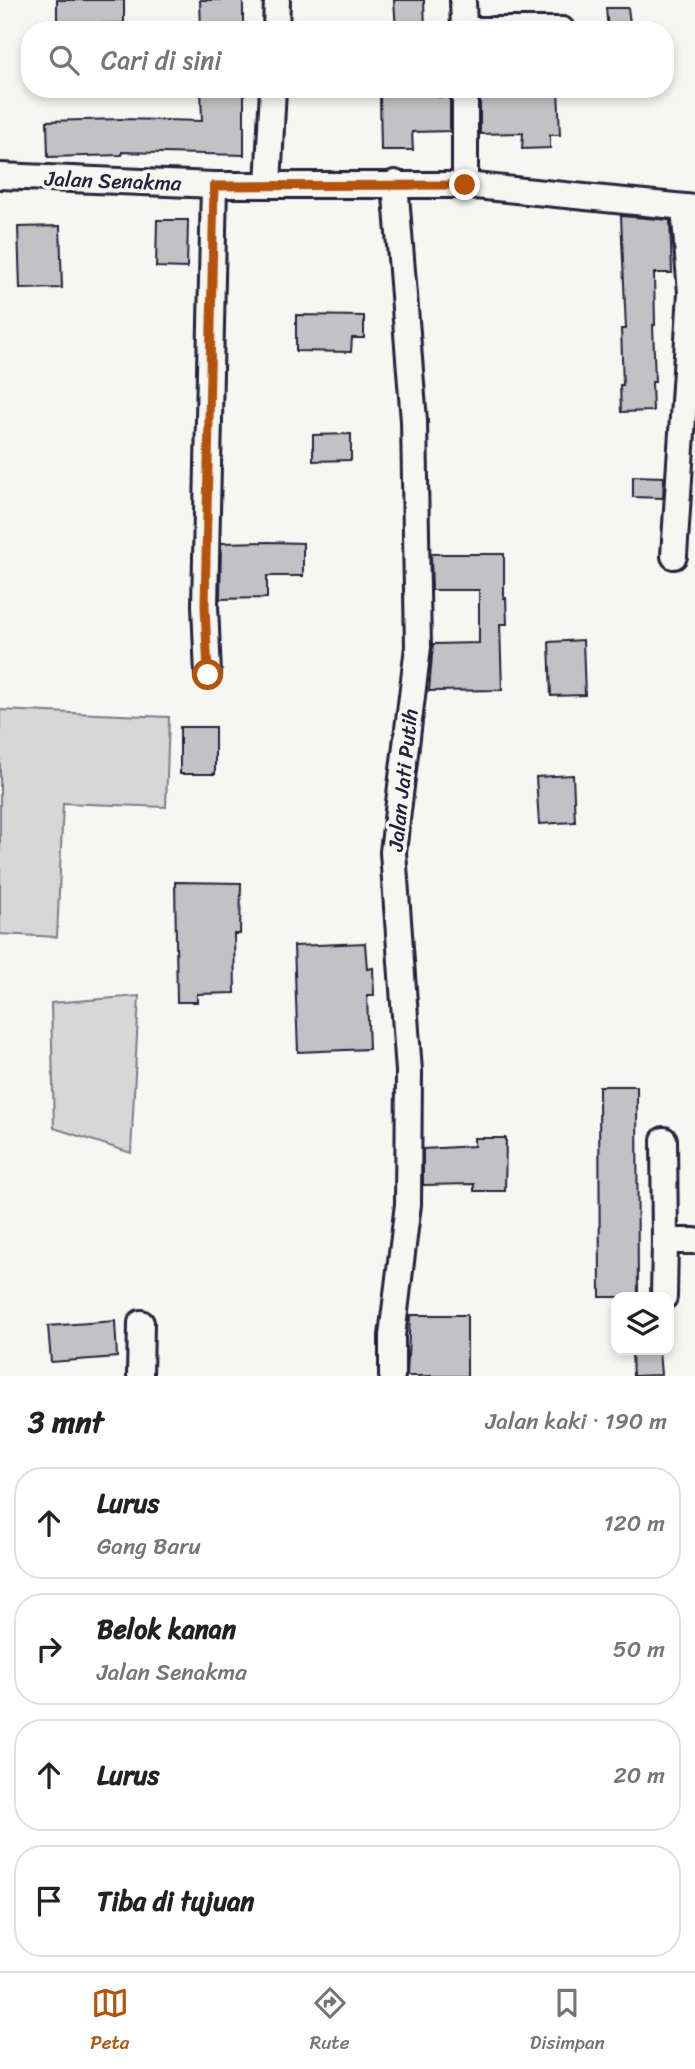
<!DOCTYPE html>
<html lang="id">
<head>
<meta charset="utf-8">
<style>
  :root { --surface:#fff; --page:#f6f6f6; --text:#222; --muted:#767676; --line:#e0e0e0; --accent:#b45309 }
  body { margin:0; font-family:Sriracha,sans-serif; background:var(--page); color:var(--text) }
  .controls { position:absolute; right:21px; bottom:21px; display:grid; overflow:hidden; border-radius:14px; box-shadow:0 4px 10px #0003 }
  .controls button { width:63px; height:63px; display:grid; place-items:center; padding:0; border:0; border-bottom:2px solid var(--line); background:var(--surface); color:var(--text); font:35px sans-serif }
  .stop { position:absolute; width:21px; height:21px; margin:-16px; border:5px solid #b45309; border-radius:50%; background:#fff }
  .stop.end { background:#b45309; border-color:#fff; box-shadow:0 2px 7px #0008 }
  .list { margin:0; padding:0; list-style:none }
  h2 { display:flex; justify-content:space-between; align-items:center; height:91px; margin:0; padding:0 28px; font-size:30px }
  h2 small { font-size:23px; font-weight:400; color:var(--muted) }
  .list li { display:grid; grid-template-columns:46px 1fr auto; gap:21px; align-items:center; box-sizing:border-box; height:112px; margin:0 14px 14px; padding:0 14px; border:2px solid var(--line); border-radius:28px }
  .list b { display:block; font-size:26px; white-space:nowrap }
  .list p { margin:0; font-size:23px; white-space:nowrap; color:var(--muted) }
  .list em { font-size:23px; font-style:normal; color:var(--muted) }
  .icon { flex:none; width:38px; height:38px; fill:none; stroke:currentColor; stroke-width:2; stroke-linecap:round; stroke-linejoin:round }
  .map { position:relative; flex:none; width:695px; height:1376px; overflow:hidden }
  .search { position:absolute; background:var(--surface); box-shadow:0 4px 10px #0003; left:21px; right:21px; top:21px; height:77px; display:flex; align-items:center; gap:18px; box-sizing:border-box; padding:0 24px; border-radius:28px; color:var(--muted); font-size:26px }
  .sheet { height:595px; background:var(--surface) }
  nav { display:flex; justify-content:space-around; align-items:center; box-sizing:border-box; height:98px; border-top:2px solid var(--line); background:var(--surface); font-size:19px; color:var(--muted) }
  nav a { display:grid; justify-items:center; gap:4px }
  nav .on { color:var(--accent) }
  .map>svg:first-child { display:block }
</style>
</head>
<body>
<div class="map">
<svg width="695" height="1376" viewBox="0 0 695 1376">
  <rect width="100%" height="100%" fill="#f6f6f2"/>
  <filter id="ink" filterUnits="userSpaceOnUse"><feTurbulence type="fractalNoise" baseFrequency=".0143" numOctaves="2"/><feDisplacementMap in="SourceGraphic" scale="14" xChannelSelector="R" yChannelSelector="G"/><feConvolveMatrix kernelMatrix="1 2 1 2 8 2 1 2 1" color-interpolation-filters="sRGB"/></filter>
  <g filter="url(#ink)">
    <g fill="#d7d7d7" stroke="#7c7c89" stroke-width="2">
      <path d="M0,710L169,717L166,807L63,803L57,937L0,934Z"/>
      <path d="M139,996L131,1153L54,1128L51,1003Z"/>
    </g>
    <g fill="#c2c2c4" stroke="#22223b" stroke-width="2">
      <path d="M57,0H124V23L57,24Z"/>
      <path d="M200,0H243V30H201Z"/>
      <path d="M394,0H424L425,30H396Z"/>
      <path d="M606,8H628L631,30H608Z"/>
      <path d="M201,89H244V155L122,152V155L48,157L47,121L121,119L202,121Z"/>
      <path d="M396,89H427V94L438,93V97H450V131L412,132L413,150H381L380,95L396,94Z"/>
      <path d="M480,89H558L560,135H550V148L522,149L523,133L480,134Z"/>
      <path d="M621,216L670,220L672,273H654L655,325H653L655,382H652L653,411L621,412L620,385H623L621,329H626Z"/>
      <path d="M157,220H188L187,268L156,267Z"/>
      <path d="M60,226L62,288L20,289L18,227Z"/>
      <path d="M296,315L364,316V338H352L351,352L296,351Z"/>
      <path d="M351,434V460L313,461V435Z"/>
      <path d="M633,476L664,477L663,498L633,497Z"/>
      <path d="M269,542L303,543V576H267V598L220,599L221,543Z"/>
      <path d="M431,554H504V598H506L507,624H500L502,690L429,691L433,644L479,643V590H432Z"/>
      <path d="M583,640L585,695L551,696L549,642Z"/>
      <rect x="180" y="727" width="35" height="47"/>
      <path d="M573,775L575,822L539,824L536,777Z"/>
      <path d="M175,882L241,883L240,934H234L235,993L197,994V1002H177Z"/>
      <path d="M365,943L367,969L373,968L374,995H367L369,1049L298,1052L294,946Z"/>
      <path d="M599,1086H637L638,1297H600Z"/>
      <path d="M474,1138H506L505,1191H474V1184L423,1185V1149L474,1146Z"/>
      <path d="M410,1315H467V1376H407Z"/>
      <path d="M115,1321L117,1357L51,1362L48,1326Z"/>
      <path d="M659,1350L661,1375L633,1376L632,1351Z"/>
    </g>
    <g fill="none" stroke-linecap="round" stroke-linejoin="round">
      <g stroke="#22223b" stroke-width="30">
        <g id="minor">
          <path d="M463,0L464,30"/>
          <path d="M276,30L277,0"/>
          <path d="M464,30H562"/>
          <path d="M465,89V185"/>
          <path d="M0,176L214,185H465L695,208"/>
          <path d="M268,185L273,89"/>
          <path d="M674,556L691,293L684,207"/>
          <path d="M208,675L205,605L214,185"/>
          <path d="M664,1140L665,1241H695"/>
          <path d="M664,1297L665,1241"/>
          <path d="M140,1376L141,1323"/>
          <path d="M392,1376V1336L408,1204L409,1071L393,852L418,647L414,421L395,183"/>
        </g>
      </g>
      <use href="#minor" stroke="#f6f6f2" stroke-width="24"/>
    </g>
  </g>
  <g fill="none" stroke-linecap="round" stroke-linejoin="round" filter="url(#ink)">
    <path stroke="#b45309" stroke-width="9" d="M208,675L205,606L214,186L465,185"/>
  </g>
  <g text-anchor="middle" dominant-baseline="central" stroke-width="7" stroke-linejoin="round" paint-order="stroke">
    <g font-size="21" fill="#22223b" stroke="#f6f6f2">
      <text transform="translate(113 181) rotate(2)">Jalan Senakma</text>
      <text transform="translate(403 780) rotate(-84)">Jalan Jati Putih</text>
    </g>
  </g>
</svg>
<div class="controls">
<button><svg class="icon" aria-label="layers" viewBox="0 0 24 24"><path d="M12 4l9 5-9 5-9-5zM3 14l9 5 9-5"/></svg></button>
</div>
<div class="stop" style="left:208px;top:675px"></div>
<div class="stop end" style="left:465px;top:185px"></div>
<div class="search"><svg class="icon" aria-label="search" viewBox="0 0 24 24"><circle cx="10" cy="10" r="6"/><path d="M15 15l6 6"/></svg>Cari di sini</div>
</div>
<section class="sheet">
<h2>3 mnt<small>Jalan kaki · 190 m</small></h2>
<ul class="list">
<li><svg class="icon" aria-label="ahead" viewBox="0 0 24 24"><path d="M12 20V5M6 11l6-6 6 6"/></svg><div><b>Lurus</b><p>Gang Baru</p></div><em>120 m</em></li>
<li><svg class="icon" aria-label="right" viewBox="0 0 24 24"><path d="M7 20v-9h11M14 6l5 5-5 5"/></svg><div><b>Belok kanan</b><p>Jalan Senakma</p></div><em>50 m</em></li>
<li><svg class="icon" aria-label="ahead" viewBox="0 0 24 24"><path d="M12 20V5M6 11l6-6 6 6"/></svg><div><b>Lurus</b></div><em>20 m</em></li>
<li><svg class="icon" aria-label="arrive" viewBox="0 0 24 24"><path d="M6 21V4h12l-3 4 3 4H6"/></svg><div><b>Tiba di tujuan</b></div></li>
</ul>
</section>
<nav>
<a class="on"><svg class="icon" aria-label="map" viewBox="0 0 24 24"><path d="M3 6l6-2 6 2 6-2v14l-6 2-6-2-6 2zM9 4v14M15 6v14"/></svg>Peta</a>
<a><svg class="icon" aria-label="directions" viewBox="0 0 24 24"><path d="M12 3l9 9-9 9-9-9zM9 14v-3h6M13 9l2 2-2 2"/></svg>Rute</a>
<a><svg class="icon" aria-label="saved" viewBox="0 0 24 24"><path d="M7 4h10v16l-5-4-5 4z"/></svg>Disimpan</a>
</nav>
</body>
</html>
